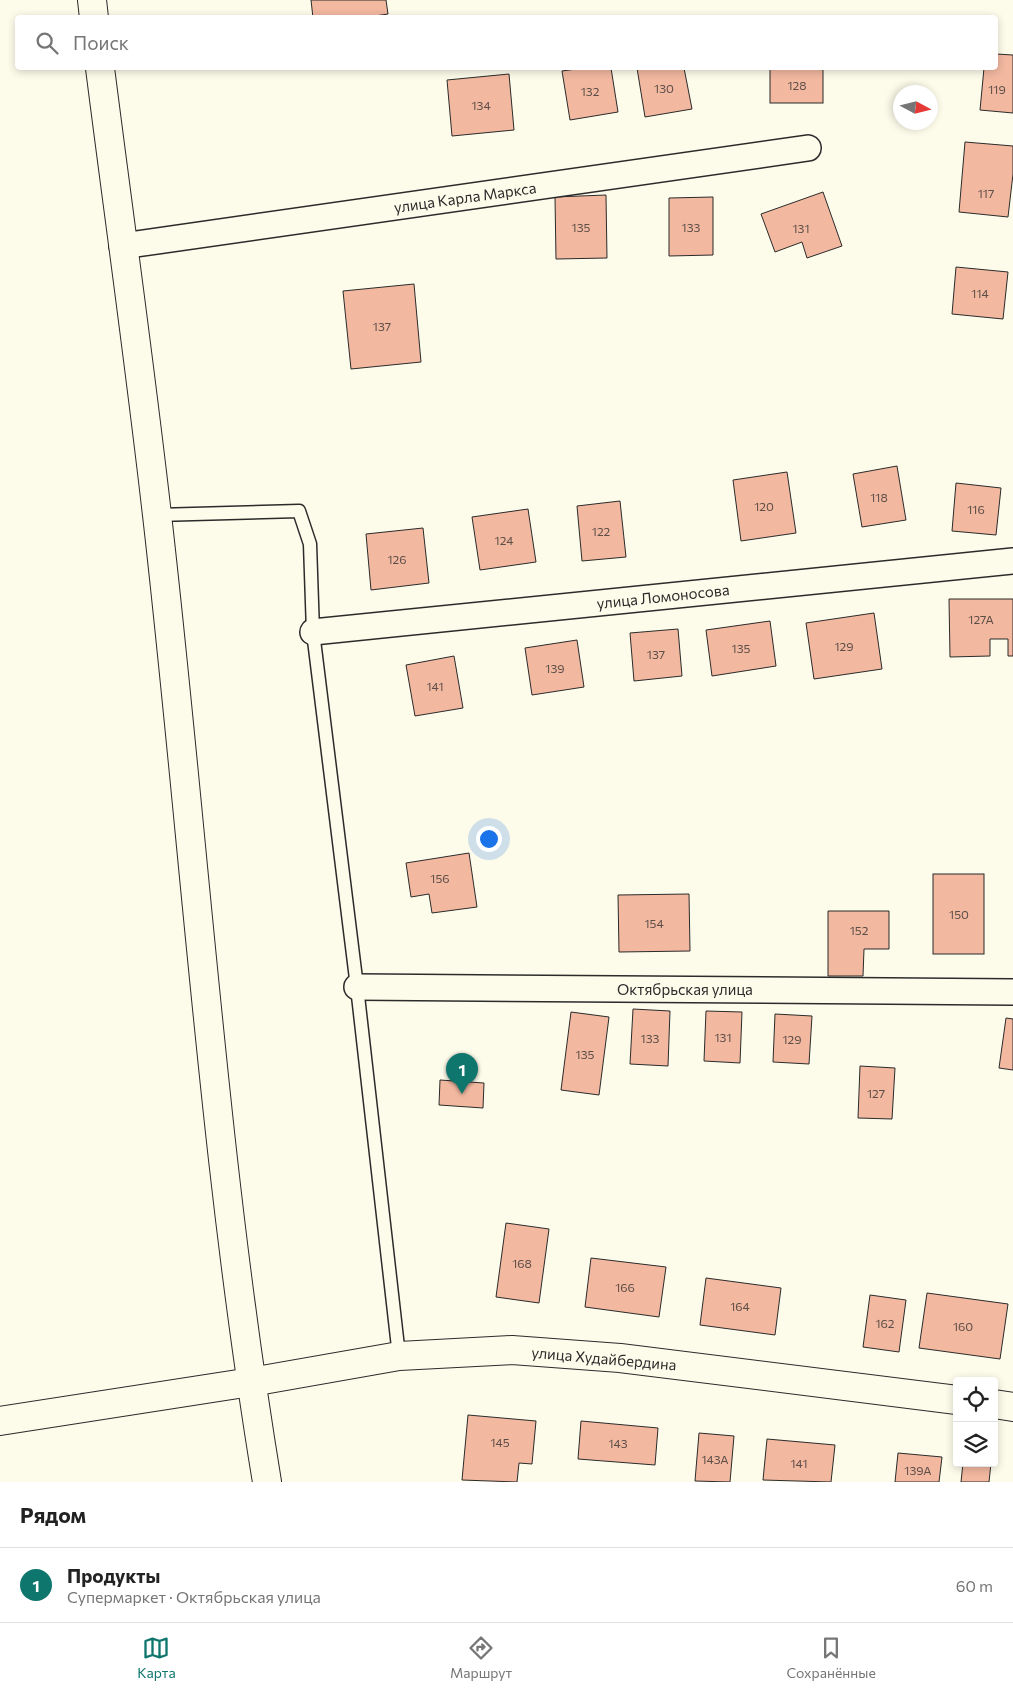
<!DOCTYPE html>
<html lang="ru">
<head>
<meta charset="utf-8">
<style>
  :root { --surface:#fff; --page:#f2f2f2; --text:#222; --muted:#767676; --line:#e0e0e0; --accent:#0f766e }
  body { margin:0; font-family:Commissioner,sans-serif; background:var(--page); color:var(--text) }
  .controls { position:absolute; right:15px; bottom:15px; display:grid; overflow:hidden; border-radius:5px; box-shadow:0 2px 8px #0003 }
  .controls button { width:45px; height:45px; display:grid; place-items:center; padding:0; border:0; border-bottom:1px solid var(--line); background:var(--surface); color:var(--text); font:25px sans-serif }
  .compass { position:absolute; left:893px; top:85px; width:45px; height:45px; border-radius:50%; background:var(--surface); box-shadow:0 2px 8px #0003; rotate:97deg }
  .you { position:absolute; left:488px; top:838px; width:18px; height:18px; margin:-12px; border:4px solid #fff; border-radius:50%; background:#1a73e8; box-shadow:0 0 0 8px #1a73e833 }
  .badge { display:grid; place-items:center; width:32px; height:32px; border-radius:50%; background:var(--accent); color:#fff; font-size:16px; font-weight:700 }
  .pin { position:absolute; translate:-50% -41px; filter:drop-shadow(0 1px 2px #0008) }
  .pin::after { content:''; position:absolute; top:26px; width:18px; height:15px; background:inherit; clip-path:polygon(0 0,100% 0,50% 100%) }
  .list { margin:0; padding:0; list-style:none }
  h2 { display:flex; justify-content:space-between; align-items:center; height:65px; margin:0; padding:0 20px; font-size:21px }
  h2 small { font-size:16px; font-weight:400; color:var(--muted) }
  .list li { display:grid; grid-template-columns:32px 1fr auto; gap:15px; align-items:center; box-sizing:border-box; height:75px; padding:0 20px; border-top:1px solid var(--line) }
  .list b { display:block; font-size:19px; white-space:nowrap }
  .list p { margin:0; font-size:16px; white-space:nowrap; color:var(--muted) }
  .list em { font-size:16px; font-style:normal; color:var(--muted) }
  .icon { flex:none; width:28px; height:28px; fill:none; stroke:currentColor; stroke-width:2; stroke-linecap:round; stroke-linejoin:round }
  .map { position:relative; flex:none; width:1013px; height:1482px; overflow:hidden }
  .search { position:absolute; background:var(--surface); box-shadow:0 2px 8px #0003; left:15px; right:15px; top:15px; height:55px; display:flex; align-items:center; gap:12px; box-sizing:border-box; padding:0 18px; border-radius:5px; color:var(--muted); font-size:19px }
  .sheet { height:140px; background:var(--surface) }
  nav { display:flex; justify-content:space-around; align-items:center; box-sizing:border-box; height:70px; border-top:1px solid var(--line); background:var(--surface); font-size:14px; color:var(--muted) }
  nav a { display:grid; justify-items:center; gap:2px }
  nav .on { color:var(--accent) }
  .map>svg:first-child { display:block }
</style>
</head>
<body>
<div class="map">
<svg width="1013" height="1482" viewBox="0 0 1013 1482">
  <rect width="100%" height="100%" fill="#fdfbea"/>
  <g fill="#f2b8a0" stroke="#2b2b2b">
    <path d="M311,0H386L388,14L362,18H313Z"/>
    <path d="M996,54L1013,55V113L980,110L984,68H996Z"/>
    <path d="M583,68H611L618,112L570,120L562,71Z"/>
    <path d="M637,68H684L692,109L645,117Z"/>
    <rect x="770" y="68" width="53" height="35"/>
    <path d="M509,74L514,130L452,136L447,80Z"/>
    <path d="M965,142L1013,146V174L1008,217L959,212Z"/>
    <path d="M823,192L842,246L807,258L802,242L775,252L761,214Z"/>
    <path d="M606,195L607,258L556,259L555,197Z"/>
    <path d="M713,197V255L669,256V198Z"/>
    <path d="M956,267L1008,272L1003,319L952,314Z"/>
    <path d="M414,284L421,362L351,369L343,291Z"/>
    <path d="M897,466L906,520L862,527L853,474Z"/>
    <path d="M787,472L796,533L741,541L733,480Z"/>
    <path d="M956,483L1001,488L996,535L952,531Z"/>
    <path d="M620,501L626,557L582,561L577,506Z"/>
    <path d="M528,509L536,562L480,570L472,517Z"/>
    <path d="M423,528L429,583L371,590L366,534Z"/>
    <path d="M949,599H1013V656H1008V639H990V656L950,657Z"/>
    <path d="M874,613L882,669L814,679L806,623Z"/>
    <path d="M770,621L776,666L712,676L706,630Z"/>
    <path d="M678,629L682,676L634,681L630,633Z"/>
    <path d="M577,640L584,687L532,695L525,648Z"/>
    <path d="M454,656L463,708L415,716L406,665Z"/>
    <path d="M469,853L477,907L432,913L429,894L411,897L406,863Z"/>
    <rect x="933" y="874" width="51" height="80"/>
    <path d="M689,894L690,951L619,952L618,895Z"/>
    <path d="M828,911H889V949H864L863,976H828Z"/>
    <path d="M633,1009L670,1011L668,1066L630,1064Z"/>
    <path d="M706,1011L742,1012L740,1063L704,1061Z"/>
    <path d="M571,1012L609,1017L599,1095L561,1090Z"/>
    <path d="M775,1014L812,1016L809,1064L773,1062Z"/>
    <path d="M1006,1018L1013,1019V1070L999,1068Z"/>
    <path d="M860,1066L895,1068L892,1119L858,1118Z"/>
    <path d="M440,1080L484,1083L483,1108L439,1105Z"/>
    <path d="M506,1223L549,1229L539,1303L496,1297Z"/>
    <path d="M591,1258L666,1267L659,1317L585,1307Z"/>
    <path d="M706,1278L781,1288L775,1335L700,1325Z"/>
    <path d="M927,1293L1008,1304L1000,1359L919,1348Z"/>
    <path d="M870,1295L906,1300L899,1352L863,1347Z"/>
    <path d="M468,1415L536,1421L532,1464L519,1463L517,1482L462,1480Z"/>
    <path d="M581,1421L658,1428L655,1465L578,1459Z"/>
    <path d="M699,1433L734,1436L730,1482L695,1481Z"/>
    <path d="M767,1439L835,1445L831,1482L763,1480Z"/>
    <path d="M898,1453L942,1457L939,1482H895Z"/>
    <path d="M963,1463H991L989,1482H961Z"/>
  </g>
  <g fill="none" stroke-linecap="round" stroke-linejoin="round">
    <g stroke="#2b2b2b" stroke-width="15">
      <path id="service" d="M157,515L299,511L310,544L313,632L357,987L399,1356"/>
    </g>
    <g stroke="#2b2b2b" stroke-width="28">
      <g id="minor">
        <path d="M122,246L808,148"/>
        <path d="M313,632L1013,561"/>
        <path d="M357,987L1013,992"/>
      </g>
    </g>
    <g stroke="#2b2b2b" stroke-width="30">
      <g id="tertiary">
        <path d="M994,1404L1013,1407"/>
        <path d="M0,1421L251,1382L399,1356L512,1350L620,1358L957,1400"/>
      </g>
    </g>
    <g stroke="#2b2b2b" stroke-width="30">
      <g id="secondary">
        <path d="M92,0L94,18"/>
        <path d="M100,68C119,217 140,366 157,515C194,837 214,1162 267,1482"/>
      </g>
    </g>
    <use href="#service" stroke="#fdfbea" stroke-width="12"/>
    <use href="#minor" stroke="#fdfbea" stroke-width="25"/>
    <use href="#tertiary" stroke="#fdfbea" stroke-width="28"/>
    <use href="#secondary" stroke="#fdfbea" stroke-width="28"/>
  </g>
  <g text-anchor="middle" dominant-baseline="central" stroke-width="4" stroke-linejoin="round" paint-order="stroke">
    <g font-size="12" fill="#5d4e48">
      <text x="797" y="85">128</text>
      <text x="664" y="88">130</text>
      <text x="997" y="89">119</text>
      <text x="590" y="91">132</text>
      <text x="481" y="105">134</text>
      <text x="986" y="193">117</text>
      <text x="581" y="227">135</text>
      <text x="691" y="227">133</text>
      <text x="801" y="228">131</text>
      <text x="980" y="293">114</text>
      <text x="382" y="326">137</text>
      <text x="879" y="497">118</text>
      <text x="764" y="506">120</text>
      <text x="976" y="509">116</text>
      <text x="601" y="531">122</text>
      <text x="504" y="540">124</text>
      <text x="397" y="559">126</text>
      <text x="981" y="619">127А</text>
      <text x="844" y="646">129</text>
      <text x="741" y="648">135</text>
      <text x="656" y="654">137</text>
      <text x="555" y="668">139</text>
      <text x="435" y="686">141</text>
      <text x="440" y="878">156</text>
      <text x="959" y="914">150</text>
      <text x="654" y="923">154</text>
      <text x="859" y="930">152</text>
      <text x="723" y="1037">131</text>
      <text x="650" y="1038">133</text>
      <text x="792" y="1039">129</text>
      <text x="585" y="1054">135</text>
      <text x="876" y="1093">127</text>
      <text x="522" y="1263">168</text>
      <text x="625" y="1287">166</text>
      <text x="740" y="1306">164</text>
      <text x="885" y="1323">162</text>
      <text x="963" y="1326">160</text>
      <text x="500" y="1442">145</text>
      <text x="618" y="1443">143</text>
      <text x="715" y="1459">143А</text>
      <text x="799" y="1463">141</text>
      <text x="918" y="1470">139А</text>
    </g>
    <g font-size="15" fill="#2b2b2b" stroke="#fdfbea">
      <text transform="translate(465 197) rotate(-8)">улица Карла Маркса</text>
      <text transform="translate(663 596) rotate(-6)">улица Ломоносова</text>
      <text x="685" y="989">Октябрьская улица</text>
      <text transform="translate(604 1358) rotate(5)">улица Худайбердина</text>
    </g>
  </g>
</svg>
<div class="controls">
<button><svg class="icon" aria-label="locate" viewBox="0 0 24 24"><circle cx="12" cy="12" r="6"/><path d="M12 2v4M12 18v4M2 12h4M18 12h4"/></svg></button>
<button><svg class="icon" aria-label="layers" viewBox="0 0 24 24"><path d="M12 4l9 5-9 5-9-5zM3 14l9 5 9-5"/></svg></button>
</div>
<svg class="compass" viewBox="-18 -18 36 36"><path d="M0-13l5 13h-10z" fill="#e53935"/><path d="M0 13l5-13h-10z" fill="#767676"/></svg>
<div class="you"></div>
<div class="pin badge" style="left:462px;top:1094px">1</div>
<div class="search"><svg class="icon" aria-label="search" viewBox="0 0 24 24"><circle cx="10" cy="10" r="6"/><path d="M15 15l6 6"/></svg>Поиск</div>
</div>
<section class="sheet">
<h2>Рядом<small></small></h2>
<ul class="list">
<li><span class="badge">1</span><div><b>Продукты</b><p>Супермаркет · Октябрьская улица</p></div><em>60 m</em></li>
</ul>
</section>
<nav>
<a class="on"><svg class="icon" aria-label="map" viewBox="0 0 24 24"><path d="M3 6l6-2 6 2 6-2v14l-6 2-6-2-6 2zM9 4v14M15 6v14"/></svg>Карта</a>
<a><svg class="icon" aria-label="directions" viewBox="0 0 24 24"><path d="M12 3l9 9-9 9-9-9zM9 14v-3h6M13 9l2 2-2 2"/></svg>Маршрут</a>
<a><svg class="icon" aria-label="saved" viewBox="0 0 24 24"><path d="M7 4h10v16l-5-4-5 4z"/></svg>Сохранённые</a>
</nav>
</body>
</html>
